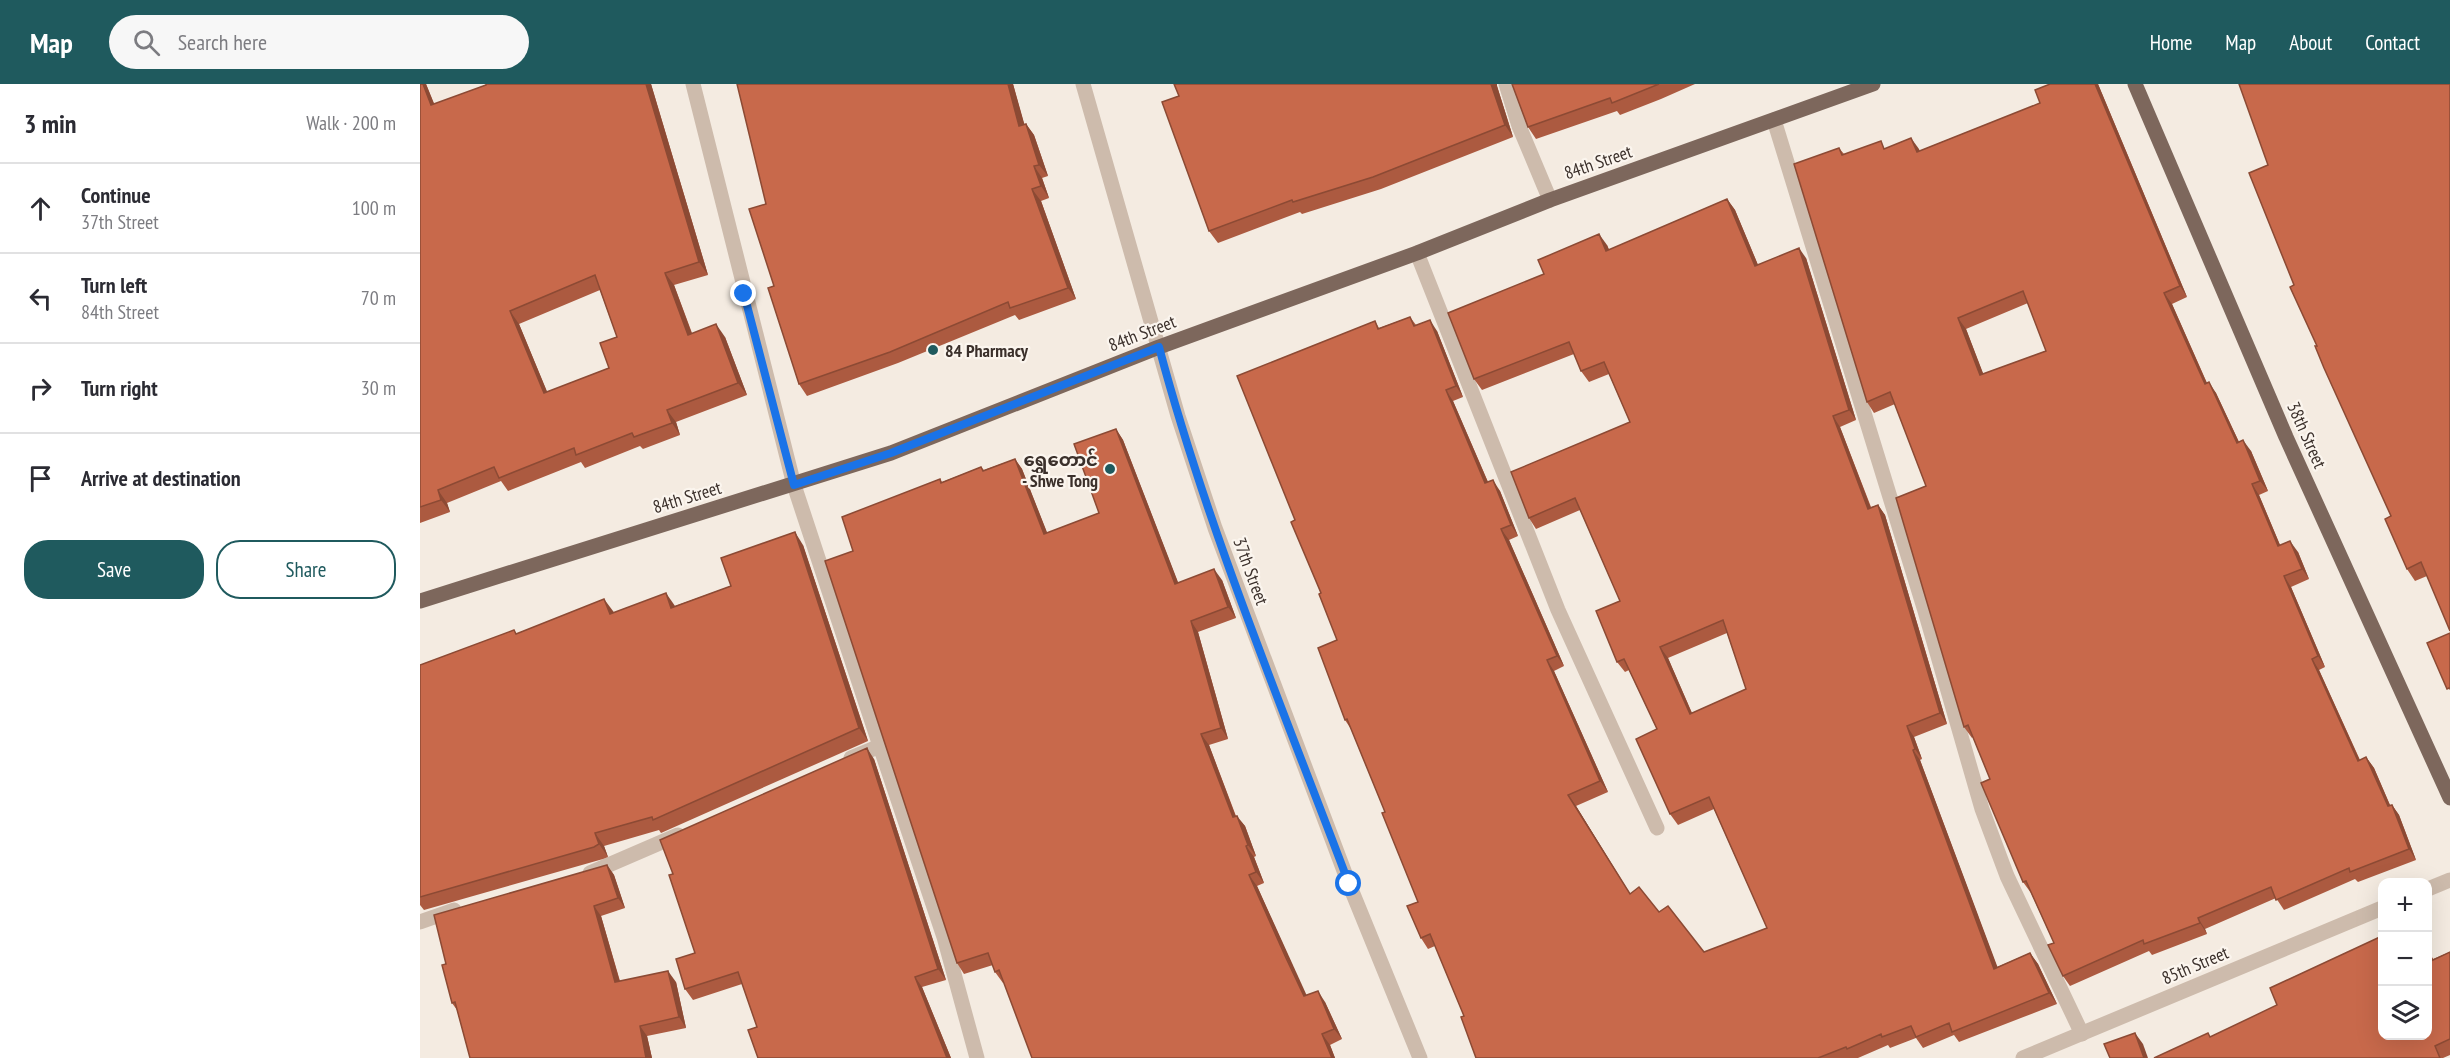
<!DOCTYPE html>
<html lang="en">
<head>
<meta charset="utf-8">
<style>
  :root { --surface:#fff; --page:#f7f7f7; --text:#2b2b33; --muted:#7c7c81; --line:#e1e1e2; --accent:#1f5a5e }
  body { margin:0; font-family:"PT Sans Narrow","Noto Sans Myanmar",sans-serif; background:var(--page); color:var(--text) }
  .controls { position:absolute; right:18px; bottom:18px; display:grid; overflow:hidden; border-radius:12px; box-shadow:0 6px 24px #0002 }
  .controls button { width:54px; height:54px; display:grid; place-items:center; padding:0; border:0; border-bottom:2px solid var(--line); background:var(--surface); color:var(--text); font:30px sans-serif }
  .stop { position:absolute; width:18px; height:18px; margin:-14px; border:4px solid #1a73e8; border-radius:50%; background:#fff }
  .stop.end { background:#1a73e8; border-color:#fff; box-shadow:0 2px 6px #0008 }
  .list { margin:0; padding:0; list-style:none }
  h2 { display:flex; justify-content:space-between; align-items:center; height:78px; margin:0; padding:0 24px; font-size:26px }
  h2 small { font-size:20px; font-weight:400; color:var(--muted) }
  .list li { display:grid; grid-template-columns:39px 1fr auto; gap:18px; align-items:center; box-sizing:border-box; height:90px; padding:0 24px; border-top:2px solid var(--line) }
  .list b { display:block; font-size:22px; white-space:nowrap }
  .list p { margin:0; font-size:20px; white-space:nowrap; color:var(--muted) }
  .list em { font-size:20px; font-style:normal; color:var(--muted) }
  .actions { display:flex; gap:12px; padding:18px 24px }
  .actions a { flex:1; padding:14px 0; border:2px solid var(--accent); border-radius:24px; text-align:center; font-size:21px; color:var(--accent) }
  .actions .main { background:var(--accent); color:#fff }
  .icon { flex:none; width:33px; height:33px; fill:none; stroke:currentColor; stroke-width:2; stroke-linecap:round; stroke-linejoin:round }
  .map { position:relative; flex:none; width:2030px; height:974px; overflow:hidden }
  header { display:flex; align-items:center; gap:36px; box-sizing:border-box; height:84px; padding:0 30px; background:var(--accent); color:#fff }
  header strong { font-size:28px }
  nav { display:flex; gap:33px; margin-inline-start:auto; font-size:21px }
  .search { width:420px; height:54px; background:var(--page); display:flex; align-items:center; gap:15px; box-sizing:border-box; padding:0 21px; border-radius:33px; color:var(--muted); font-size:22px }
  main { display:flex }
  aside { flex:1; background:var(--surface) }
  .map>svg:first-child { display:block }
</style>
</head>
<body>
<header>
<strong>Map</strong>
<div class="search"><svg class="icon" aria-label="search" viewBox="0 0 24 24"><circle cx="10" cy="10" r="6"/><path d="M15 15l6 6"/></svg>Search here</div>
<nav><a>Home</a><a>Map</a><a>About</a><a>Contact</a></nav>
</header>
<main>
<aside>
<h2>3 min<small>Walk · 200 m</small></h2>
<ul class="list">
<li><svg class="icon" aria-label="ahead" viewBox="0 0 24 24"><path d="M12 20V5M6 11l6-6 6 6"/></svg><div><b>Continue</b><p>37th Street</p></div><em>100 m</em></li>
<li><svg class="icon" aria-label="left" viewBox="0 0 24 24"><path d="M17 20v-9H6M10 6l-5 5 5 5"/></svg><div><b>Turn left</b><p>84th Street</p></div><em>70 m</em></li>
<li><svg class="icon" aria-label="right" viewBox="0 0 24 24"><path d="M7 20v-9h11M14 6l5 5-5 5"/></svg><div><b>Turn right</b></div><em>30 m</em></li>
<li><svg class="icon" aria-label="arrive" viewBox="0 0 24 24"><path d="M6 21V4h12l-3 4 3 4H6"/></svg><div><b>Arrive at destination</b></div></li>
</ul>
<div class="actions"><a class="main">Save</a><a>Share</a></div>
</aside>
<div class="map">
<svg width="2030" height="974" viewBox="0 0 2030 974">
  <rect width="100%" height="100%" fill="#f4ebe1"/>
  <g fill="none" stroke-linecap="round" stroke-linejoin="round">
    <g stroke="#cdbbac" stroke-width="15">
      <path d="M273,0L374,401L460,662"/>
      <path d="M663,0L758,332L795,444L929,800L1000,974"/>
      <path d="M1086,0L1099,42L1130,116"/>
      <path d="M1354,36L1505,527L1562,725L1587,792L1662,950"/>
      <path d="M997,169L1138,526L1237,744"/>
      <path d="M431,674L460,662L524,853L557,974"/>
      <path d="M170,789L258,751"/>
      <path d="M2008,805L2030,796"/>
      <path d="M0,838L34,826"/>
      <path d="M1603,974L1962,824"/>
    </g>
    <g stroke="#7d675c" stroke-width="15">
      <path d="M1715,0L1866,353L2030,714"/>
      <path d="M0,517L471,369L739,263L997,169L1130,116L1453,0"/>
    </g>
  </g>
  <g fill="#ac5a40" fill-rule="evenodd">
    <path d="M0,0H6L14,20L66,1V0H231L288,191L254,201L272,249L305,253L327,311L256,338L260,351L223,365L220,362L165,384L161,378L88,407L81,397L27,419L30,428L0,439ZM180,206L197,253L189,284L127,308L99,240Z"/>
    <path d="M593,0L604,40H606L614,51L628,92L622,94L629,114L621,117L656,215L599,236L595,231L478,279L387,312L379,300L354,202L346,120Z"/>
    <path d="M754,0H1077V2L1093,53L961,105L882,130L880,128L798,159L789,147L759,12Z"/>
    <path d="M1092,0H1275L1241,15L1200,31L1197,27L1116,55L1108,43Z"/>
    <path d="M1630,0H1678L1767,213L1752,220L1787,299L1796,309L1819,358L1831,367L1848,407L1839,411L1860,461L1878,468L1889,495L1871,503L1905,583L1899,586L1940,676L1946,673L1954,684L1970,721H1972L1979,731L1996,776L1938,798L1935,795L1864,826L1856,814L1785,845L1787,850L1732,871L1729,867L1650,902L1643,892L1634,859L1611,809L1603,798L1570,695L1553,653L1552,654L1544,643L1506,402L1475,320L1454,329L1447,318L1419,64L1424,70L1466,64L1499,65V67L1620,19ZM1608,219L1626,267L1563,290L1546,245Z"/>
    <path d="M1848,81L2007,492L1995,497L1987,485L1971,432L1897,262L1874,201Z"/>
    <path d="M1307,115L1315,126L1338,181L1386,174L1436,336L1420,343L1451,423L1458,421L1465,431L1527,640L1494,653L1502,675L1500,676L1577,883L1610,869L1618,880L1637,920L1539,958L1534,951L1503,964L1496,954L1470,964L1468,961L1438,974H1056L1044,932L1015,862L1008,865L1001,854L998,818L965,728L931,645L925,636L917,556L875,436L955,237L959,244L990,233L996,241L1017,247L1043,313L1033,317L1068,398L1080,407L1098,452L1089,456L1144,582L1134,587L1188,708L1156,722L1210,810L1239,828L1284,868L1347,844L1294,725L1258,741L1250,730L1237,645L1209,586L1205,588L1197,578L1200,517L1160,426L1116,445L1109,434L1210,338L1189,290L1169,298L1161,287L1154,270L1062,306L1054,295L1124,190L1187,161L1189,166ZM1307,549L1326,605L1272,629L1248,574Z"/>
    <path d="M696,345L703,356L758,499L802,496L816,534L778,548L808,655L789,661L816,732L825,742L836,772L834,773L844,799L837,802L874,885L886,912L905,918L922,955L910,961L915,974H612L584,898L583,899L575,888L573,881L544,890L537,879L433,467L520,395L522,398L561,383L564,386L595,375L602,385L627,449L679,429Z"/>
    <path d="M383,461L448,657L241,749L239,746L184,762L188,773L183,775L4,826L0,821V581L96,550L193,527L194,529L255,522L311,502Z"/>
    <path d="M454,675L526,896L502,903L531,974H338L337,943L322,900L273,916L265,905L275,869L253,790Z"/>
    <path d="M187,781L194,791L205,824L181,832L200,897L256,898L266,944L227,952L232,974H50L37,926L32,919L26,880Z"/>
    <path d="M2007,863L2013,875L2030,868V971L2023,974H1734L1791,953Z"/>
  </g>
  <g fill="#8c4a34">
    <path d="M3,0H6L20,34L11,21Z"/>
    <path d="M226,0H231L288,191L279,178Z"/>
    <path d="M588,0H593L608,53L599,42Z"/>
    <path d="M1071,0H1077V2L1093,53L1085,41Z"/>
    <path d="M1675,0H1678L1767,213L1760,202Z"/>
    <path d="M606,40L614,51L628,92L619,81Z"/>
    <path d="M1491,54L1499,65L1504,79L1497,68Z"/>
    <path d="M614,82L622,94L629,114L621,102Z"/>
    <path d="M612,105L621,117L656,215L648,204Z"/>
    <path d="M1307,115L1315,126L1343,193L1335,182Z"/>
    <path d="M1179,150L1187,161L1194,177L1186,167Z"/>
    <path d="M1379,164L1386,174L1436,336L1429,326Z"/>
    <path d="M245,189L254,201L277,264L268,251Z"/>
    <path d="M1744,209L1752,220L1792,311L1785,300Z"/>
    <path d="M90,227L99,240L133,322L124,309Z"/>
    <path d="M1538,234L1546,245L1568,302L1560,291Z"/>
    <path d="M1010,236L1017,247L1043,313L1036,302Z"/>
    <path d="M296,240L305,253L327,311L318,299Z"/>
    <path d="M1789,298L1796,309L1824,369L1817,359Z"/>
    <path d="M1026,306L1033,317L1073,410L1065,399Z"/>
    <path d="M247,326L256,338L260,351L252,339Z"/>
    <path d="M1413,332L1420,343L1455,435L1448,425Z"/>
    <path d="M696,345L703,356L763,511L755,500Z"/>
    <path d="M1823,356L1831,367L1848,407L1840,397Z"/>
    <path d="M595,375L602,385L632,461L624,450Z"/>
    <path d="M1073,396L1080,407L1098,452L1091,441Z"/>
    <path d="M1832,400L1839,411L1865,473L1858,462Z"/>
    <path d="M18,406L27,419L30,428L21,416Z"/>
    <path d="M1458,421L1465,431L1527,640L1520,629Z"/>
    <path d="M1081,445L1089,456L1144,582L1137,572Z"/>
    <path d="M375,448L383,461L448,657L439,644Z"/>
    <path d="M1870,457L1878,468L1889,495L1882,485Z"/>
    <path d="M794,485L802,496L816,534L808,523Z"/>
    <path d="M1864,492L1871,503L1905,583L1898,572Z"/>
    <path d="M246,509L255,522L260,536L251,524Z"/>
    <path d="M184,515L193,527L199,542L190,530Z"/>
    <path d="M771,537L778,548L808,655L801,644Z"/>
    <path d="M1240,563L1248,574L1277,641L1270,630Z"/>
    <path d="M1892,575L1899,586L1945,688L1938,677Z"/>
    <path d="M1127,576L1134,587L1188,708L1180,697Z"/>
    <path d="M1487,642L1494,653L1502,675L1495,665Z"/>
    <path d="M781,650L789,661L820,744L813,733Z"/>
    <path d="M447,664L454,675L526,896L518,885Z"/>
    <path d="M1493,666L1500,676L1582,895L1574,885Z"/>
    <path d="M1946,673L1954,684L1975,733L1968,722Z"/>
    <path d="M1148,711L1156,722L1217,821L1210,810Z"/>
    <path d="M1972,721L1979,731L1996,776L1989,765Z"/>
    <path d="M817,732L825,742L836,772L828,761Z"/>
    <path d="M175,749L184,762L188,773L179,760Z"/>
    <path d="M826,762L834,773L844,799L836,788Z"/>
    <path d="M187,781L194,791L205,824L198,814Z"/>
    <path d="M829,791L837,802L892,923L884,912Z"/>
    <path d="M174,822L181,832L203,909L195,898Z"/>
    <path d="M1778,834L1785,845L1787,850L1780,839Z"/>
    <path d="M2007,863L2019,888L2011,877L2007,869Z"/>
    <path d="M1610,869L1618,880L1637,920L1629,909Z"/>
    <path d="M248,887L256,898L266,944L259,933Z"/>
    <path d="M495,893L502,903L531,974H527Z"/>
    <path d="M898,907L905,918L922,955L914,945Z"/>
    <path d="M220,942L227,952L232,974H226Z"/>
    <path d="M1715,949L1723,960L1728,974H1724Z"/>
    <path d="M902,950L910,961L915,974H912Z"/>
  </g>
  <g fill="#c8694b" stroke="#8c4a34" stroke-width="1.5" fill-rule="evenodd">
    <path d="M0,0H3L11,21L66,1V0H226L279,178L245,189L268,251L296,240L318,299L247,326L252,339L214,353L212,349L156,371L154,364L79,394L74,383L18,406L21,416L0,423ZM175,191L197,253L180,259L189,284L124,309L90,227Z"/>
    <path d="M317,0H588L599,42L606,40L619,81L614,82L621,102L612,105L648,204L590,224L588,218L470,268L379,300L348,204L354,202L329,125L346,120Z"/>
    <path d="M754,0H1071L1085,41L953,93L873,118L872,116L789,147L742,18L759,12Z"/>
    <path d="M1092,0H1239L1192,19L1190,14L1108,43Z"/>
    <path d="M1630,0H1675L1760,202L1744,209L1785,300L1789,298L1817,359L1823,356L1840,397L1832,400L1858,462L1870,457L1882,485L1864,492L1898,572L1892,575L1938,677L1946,673L1968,722L1972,721L1989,765L1930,788L1929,784L1856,816L1851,803L1778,834L1780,839L1724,860L1723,856L1643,892L1628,861L1634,859L1606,797L1603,798L1561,699L1570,695L1548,641L1544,643L1476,414L1506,402L1470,308L1447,318L1374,80L1419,64L1422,71L1461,57L1464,65L1491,54L1497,68L1620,19L1615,6ZM1603,207L1626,267L1560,291L1538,234Z"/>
    <path d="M1819,0H2030V547L2001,478L1987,485L1965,435L1971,432L1904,284L1895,262H1897L1870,203L1874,201L1829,89L1848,81Z"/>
    <path d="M1307,115L1335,182L1379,164L1429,326L1413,332L1448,425L1458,421L1520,629L1487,642L1495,665L1493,666L1574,885L1610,869L1629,909L1532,948L1529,939L1496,953L1491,942L1462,953L1461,950L1427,965L1426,963L1398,974H1056L1041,933L1044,932L1010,850L1001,854L987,822L998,818L962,729L965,728L927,635L925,636L898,564L917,556L899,510L901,509L871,438L875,436L817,292L955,237L958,245L990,233L994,242L1010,236L1036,302L1026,306L1065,399L1073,396L1091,441L1081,445L1137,572L1127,576L1180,697L1148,711L1210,810L1219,803L1239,828L1248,822L1284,868L1347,844L1289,713L1250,730L1216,655L1237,645L1204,575L1197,578L1176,527L1200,517L1155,414L1109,434L1091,388L1210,338L1184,278L1161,287L1149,258L1054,295L1028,229L1124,190L1118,176L1179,150L1186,167ZM1303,536L1326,605L1270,630L1240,563Z"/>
    <path d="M696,345L755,500L794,485L808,523L771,537L801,644L781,650L813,733L817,732L828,761L826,762L836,788L829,791L866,874L884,912L898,907L914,945L902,950L912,974H612L579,886L575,888L568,869L537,879L405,477L433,467L422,433L520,395L521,399L561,383L563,387L595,375L624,450L679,429L654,360Z"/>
    <path d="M375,448L439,644L233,736L232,733L175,749L179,760L174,763L0,813V581L94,546L96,550L184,515L190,530L246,509L251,524L311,502L301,474Z"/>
    <path d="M2030,549V605L2029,604L2027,605L2007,559Z"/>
    <path d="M447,664L518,885L495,893L527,974H338L328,946L337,943L318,888L265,905L256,875L275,869L249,791L253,790L240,756Z"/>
    <path d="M187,781L198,814L174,822L195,898L248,887L259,933L220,942L226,974H50L35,918L32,919L22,881L26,880L14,831Z"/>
    <path d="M1962,852V951H2007V869L2011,877L2030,868V955L2015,962L2020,974H1734L1788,949L1790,953L1857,921L1850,904Z"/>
    <path d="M1715,949L1724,974H1690L1684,960Z"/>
  </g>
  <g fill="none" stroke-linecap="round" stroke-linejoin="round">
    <path stroke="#1a73e8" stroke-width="8" d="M324,210L374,401L471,369L739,263C788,447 862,622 929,800"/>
  </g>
  <g fill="#1f5a5e" stroke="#fbf5ee" stroke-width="2">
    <circle cx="513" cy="266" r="6"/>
    <circle cx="690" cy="385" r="6"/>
  </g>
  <g text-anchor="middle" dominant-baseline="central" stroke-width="4.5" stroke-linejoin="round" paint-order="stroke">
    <g font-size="18" fill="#3b302b" stroke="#fbf5ee">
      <text transform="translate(1178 78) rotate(-19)">84th Street</text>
      <text transform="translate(722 249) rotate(-21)">84th Street</text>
      <text transform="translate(1887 351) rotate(66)">38th Street</text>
      <text transform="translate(267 413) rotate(-17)">84th Street</text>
      <text transform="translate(831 487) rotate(70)">37th Street</text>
      <text transform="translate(1775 881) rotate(-23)">85th Street</text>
    </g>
    <g font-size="18" font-weight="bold" fill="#3b302b" stroke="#fbf5ee" text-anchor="start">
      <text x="525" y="266">84 Pharmacy</text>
      <text x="678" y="375" text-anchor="end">ရွှေတောင်<tspan x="678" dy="21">- Shwe Tong</tspan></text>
    </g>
  </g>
</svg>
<div class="controls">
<button>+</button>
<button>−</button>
<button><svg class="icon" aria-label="layers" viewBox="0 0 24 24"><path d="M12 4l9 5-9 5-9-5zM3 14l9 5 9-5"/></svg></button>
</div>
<div class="stop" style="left:929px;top:800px"></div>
<div class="stop end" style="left:324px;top:210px"></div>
</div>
</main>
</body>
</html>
